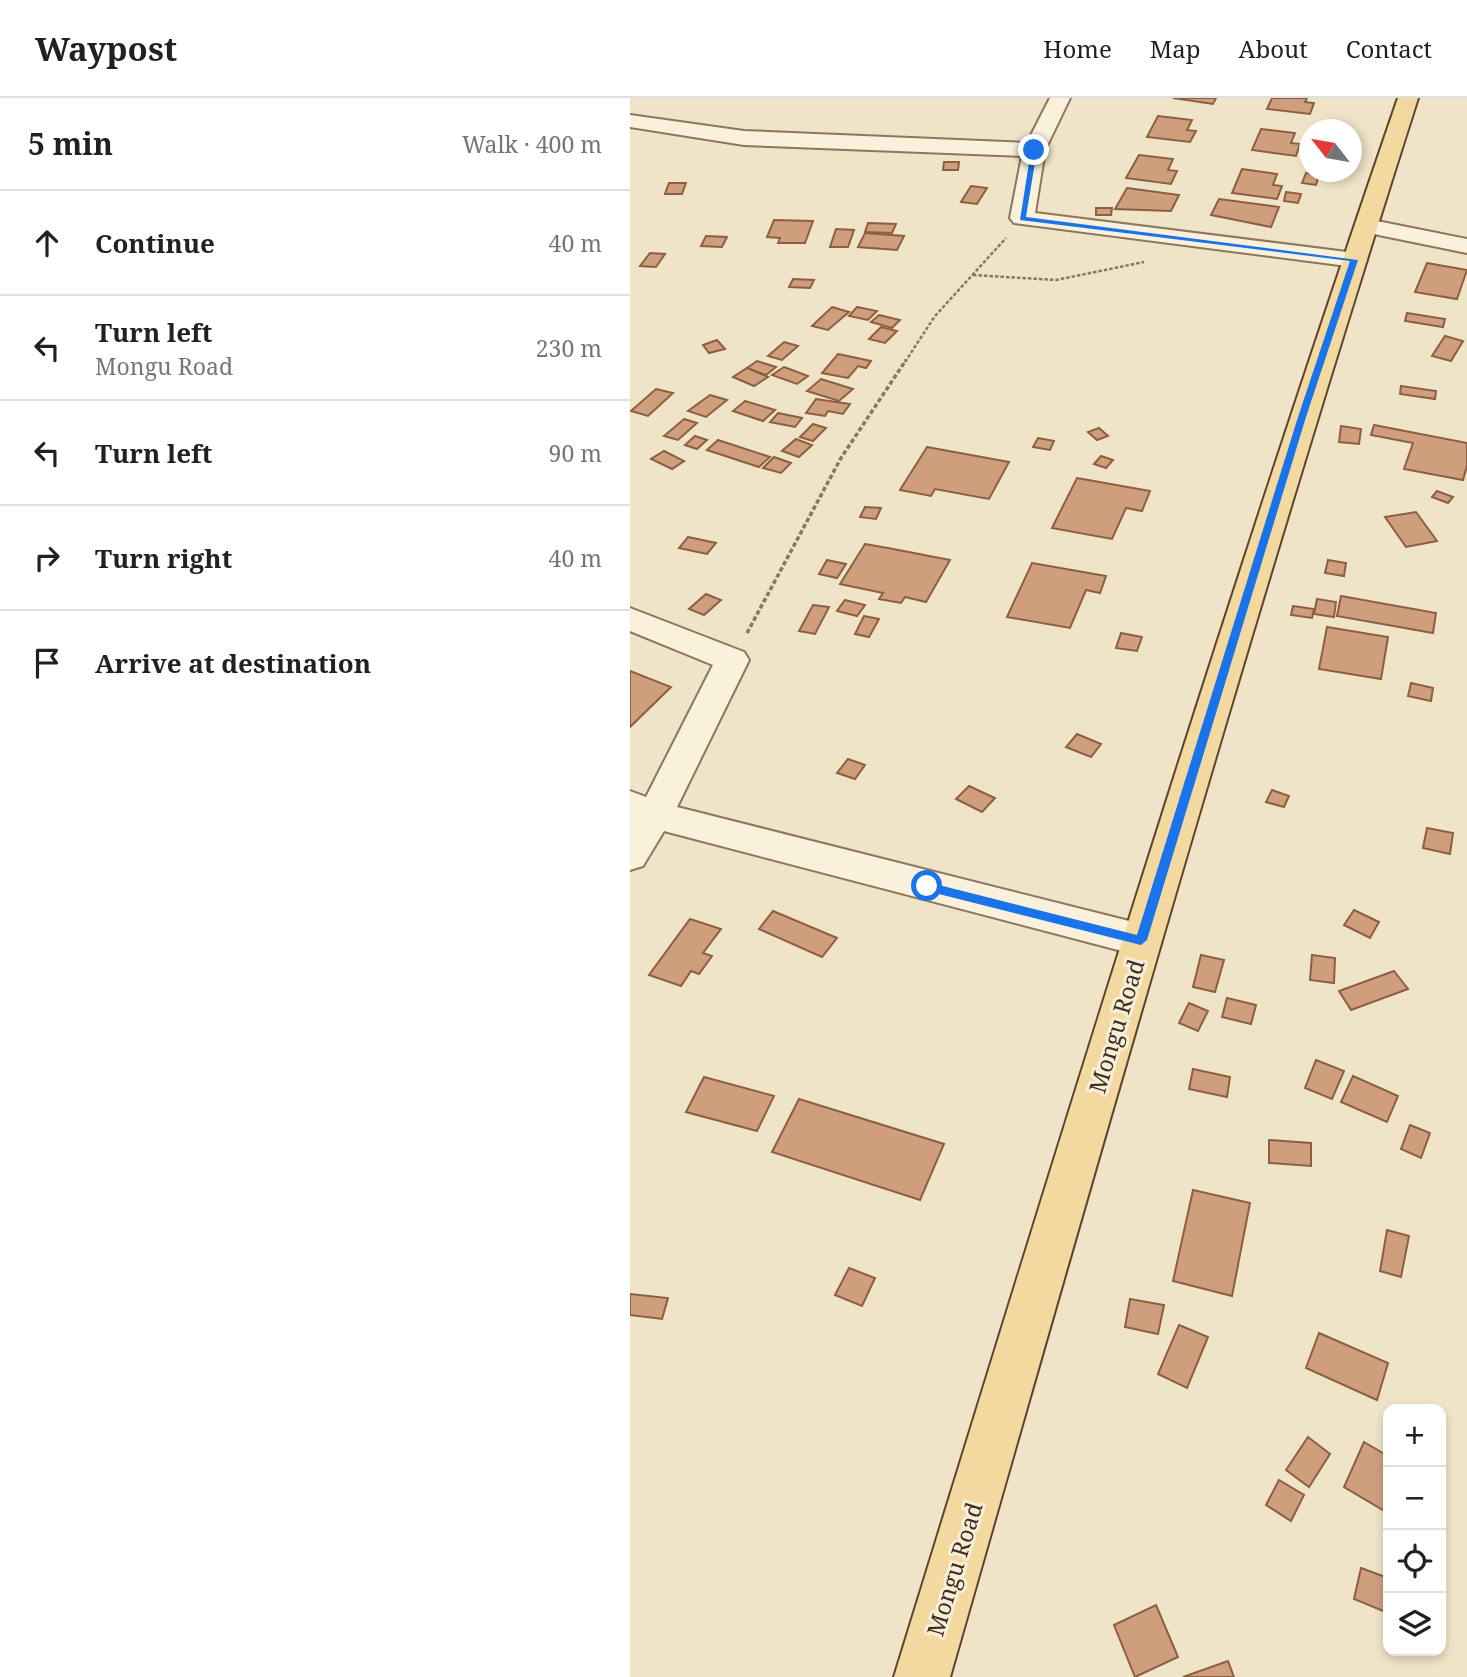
<!DOCTYPE html>
<html lang="en">
<head>
<meta charset="utf-8">
<style>
  :root { --surface:#fff; --page:#f6f6f6; --text:#202124; --muted:#757577; --line:#e0e0e0 }
  body { margin:0; font-family:"Noto Serif",serif; background:var(--page); color:var(--text) }
  .controls { position:absolute; right:21px; bottom:21px; display:grid; overflow:hidden; border-radius:14px; box-shadow:0 4px 10px #0003 }
  .controls button { width:63px; height:63px; display:grid; place-items:center; padding:0; border:0; border-bottom:2px solid var(--line); background:var(--surface); color:var(--text); font:35px sans-serif }
  .compass { position:absolute; left:669px; top:21px; width:63px; height:63px; border-radius:50%; background:var(--surface); box-shadow:0 4px 10px #0003; rotate:301deg }
  .stop { position:absolute; width:21px; height:21px; margin:-16px; border:5px solid #1a73e8; border-radius:50%; background:#fff }
  .stop.end { background:#1a73e8; border-color:#fff; box-shadow:0 2px 7px #0008 }
  .list { margin:0; padding:0; list-style:none }
  h2 { display:flex; justify-content:space-between; align-items:center; height:91px; margin:0; padding:0 28px; font-size:30px }
  h2 small { font-size:23px; font-weight:400; color:var(--muted) }
  .list li { display:grid; grid-template-columns:46px 1fr auto; gap:21px; align-items:center; box-sizing:border-box; height:105px; padding:0 28px; border-top:2px solid var(--line) }
  .list b { display:block; font-size:26px; white-space:nowrap }
  .list p { margin:0; font-size:23px; white-space:nowrap; color:var(--muted) }
  .list em { font-size:23px; font-style:normal; color:var(--muted) }
  .icon { flex:none; width:38px; height:38px; fill:none; stroke:currentColor; stroke-width:2; stroke-linecap:round; stroke-linejoin:round }
  .map { position:relative; flex:none; width:837px; height:1579px; overflow:hidden }
  header { display:flex; align-items:center; gap:42px; box-sizing:border-box; height:98px; padding:0 35px; background:var(--surface); border-bottom:2px solid var(--line) }
  header strong { font-size:33px }
  nav { display:flex; gap:38px; margin-inline-start:auto; font-size:24px }
  main { display:flex }
  aside { flex:1; background:var(--surface) }
  .map>svg:first-child { display:block }
</style>
</head>
<body>
<header>
<strong>Waypost</strong>
<nav><a>Home</a><a>Map</a><a>About</a><a>Contact</a></nav>
</header>
<main>
<aside>
<h2>5 min<small>Walk · 400 m</small></h2>
<ul class="list">
<li><svg class="icon" aria-label="ahead" viewBox="0 0 24 24"><path d="M12 20V5M6 11l6-6 6 6"/></svg><div><b>Continue</b></div><em>40 m</em></li>
<li><svg class="icon" aria-label="left" viewBox="0 0 24 24"><path d="M17 20v-9H6M10 6l-5 5 5 5"/></svg><div><b>Turn left</b><p>Mongu Road</p></div><em>230 m</em></li>
<li><svg class="icon" aria-label="left" viewBox="0 0 24 24"><path d="M17 20v-9H6M10 6l-5 5 5 5"/></svg><div><b>Turn left</b></div><em>90 m</em></li>
<li><svg class="icon" aria-label="right" viewBox="0 0 24 24"><path d="M7 20v-9h11M14 6l5 5-5 5"/></svg><div><b>Turn right</b></div><em>40 m</em></li>
<li><svg class="icon" aria-label="arrive" viewBox="0 0 24 24"><path d="M6 21V4h12l-3 4 3 4H6"/></svg><div><b>Arrive at destination</b></div></li>
</ul>
</aside>
<div class="map">
<svg width="837" height="1579" viewBox="0 0 837 1579">
  <rect width="100%" height="100%" fill="#f0e4c8"/>
  <g fill="#cf9f7d" stroke="#8d5f41" stroke-width="2">
    <path d="M543,0H586L583,6Z"/>
    <path d="M642,0H677L675,4L684,5L680,16L637,11Z"/>
    <path d="M528,18L562,22L557,32L566,33L560,44L517,39Z"/>
    <path d="M631,31L665,35L661,45L670,46L666,58L622,52Z"/>
    <path d="M509,57L543,61L538,72L547,73L541,86L496,80Z"/>
    <path d="M314,64H329L328,72H313Z"/>
    <path d="M612,71L647,76L643,87L652,88L647,101L602,95Z"/>
    <path d="M676,75L689,77L686,87L672,85Z"/>
    <path d="M39,85H56L52,96H35Z"/>
    <path d="M341,88L357,90L347,106L331,104Z"/>
    <path d="M497,90L549,97L541,113L485,111Z"/>
    <path d="M656,94L671,96L668,105L654,103Z"/>
    <path d="M589,101L649,109L641,129L581,117Z"/>
    <path d="M466,110H482L481,117H466Z"/>
    <path d="M144,122L183,123L175,145H148L150,140L137,139Z"/>
    <path d="M238,125L266,126L262,135L235,134Z"/>
    <path d="M206,131L224,132L218,149H200Z"/>
    <path d="M235,135L274,138L267,152L228,149Z"/>
    <path d="M76,138L97,139L92,149L71,148Z"/>
    <path d="M20,155L35,156L26,169L10,168Z"/>
    <path d="M797,165L837,172L827,201L785,194Z"/>
    <path d="M163,181L184,182L180,190L159,189Z"/>
    <path d="M202,209L219,214L198,232L182,228Z"/>
    <path d="M227,209L247,213L238,222L219,218Z"/>
    <path d="M777,215L815,221L813,229L775,223Z"/>
    <path d="M249,217L270,222L262,230L241,224Z"/>
    <path d="M251,229L267,233L255,245L239,241Z"/>
    <path d="M815,238L833,243L821,263L802,258Z"/>
    <path d="M87,242L95,251L79,255L73,247Z"/>
    <path d="M154,244L168,248L152,262L138,258Z"/>
    <path d="M208,256L241,263L236,270L228,268L218,280L192,275Z"/>
    <path d="M127,263L146,269L136,277L117,270Z"/>
    <path d="M154,269L178,278L167,286L142,277Z"/>
    <path d="M117,270L138,279L124,288L103,279Z"/>
    <path d="M191,281L223,291L209,303L177,293Z"/>
    <path d="M771,288L806,293L805,301L770,296Z"/>
    <path d="M26,291L43,295L18,318L1,313Z"/>
    <path d="M80,297L97,302L76,319L58,313Z"/>
    <path d="M186,301L220,306L213,316L198,313L195,318L176,315Z"/>
    <path d="M115,303L145,312L133,323L103,313Z"/>
    <path d="M148,315L172,320L165,329L140,324Z"/>
    <path d="M54,321L67,325L48,342L34,338Z"/>
    <path d="M183,326L196,330L183,343L170,339Z"/>
    <path d="M744,327L837,345V368L833,382L774,371L783,345L741,337Z"/>
    <path d="M711,328L731,331L729,346L709,344Z"/>
    <path d="M469,330L478,338L467,342L458,334Z"/>
    <path d="M65,338L77,342L67,351L55,347Z"/>
    <path d="M408,340L424,343L420,352L403,349Z"/>
    <path d="M166,341L182,347L169,359L152,353Z"/>
    <path d="M88,342L140,359L129,369L77,352Z"/>
    <path d="M297,349L379,364L359,401L305,391L301,398L270,392Z"/>
    <path d="M34,353L54,363L42,371L21,361Z"/>
    <path d="M471,358L483,362L476,370L464,366Z"/>
    <path d="M144,359L161,365L151,375L133,370Z"/>
    <path d="M447,380L520,393L512,413L496,410L482,441L422,430Z"/>
    <path d="M807,393L823,399L818,405L802,399Z"/>
    <path d="M235,409L251,410L246,421L230,419Z"/>
    <path d="M786,414L807,443L776,449L755,419Z"/>
    <path d="M58,439L86,445L77,456L49,450Z"/>
    <path d="M235,446L258,450L320,462L296,504L275,499L271,505L249,501L253,495L210,486Z"/>
    <path d="M197,462L216,466L207,480L189,476Z"/>
    <path d="M698,462L716,465L714,478L695,475Z"/>
    <path d="M402,465L476,478L470,495L456,492L440,530L377,519Z"/>
    <path d="M76,496L91,502L74,517L59,511Z"/>
    <path d="M711,498L806,515L803,535L707,518Z"/>
    <path d="M687,501L706,504L704,519L684,516Z"/>
    <path d="M215,502L235,507L227,518L207,513Z"/>
    <path d="M183,507L199,509L185,536L169,533Z"/>
    <path d="M663,508L684,511L682,520L661,517Z"/>
    <path d="M234,518L249,521L239,539L225,536Z"/>
    <path d="M697,529L758,539L751,581L689,571Z"/>
    <path d="M491,535L512,539L507,553L486,550Z"/>
    <path d="M0,573L41,589L0,629Z"/>
    <path d="M781,585L803,590L801,603L778,598Z"/>
    <path d="M447,636L471,646L461,659L436,649Z"/>
    <path d="M218,661L235,667L225,681L207,675Z"/>
    <path d="M339,688L365,700L352,714L326,701Z"/>
    <path d="M642,692L659,698L654,709L636,704Z"/>
    <path d="M797,730L823,735L820,756L793,750Z"/>
    <path d="M724,812L749,824L740,840L714,827Z"/>
    <path d="M143,813L207,840L192,859L129,831Z"/>
    <path d="M60,821L91,831L73,855L82,858L69,876L61,873L51,888L19,877Z"/>
    <path d="M571,857L594,862L585,894L563,889Z"/>
    <path d="M682,857L705,860L704,885L680,882Z"/>
    <path d="M764,873L778,891L721,912L709,893Z"/>
    <path d="M597,900L626,907L621,926L592,919Z"/>
    <path d="M559,905L578,913L568,933L549,925Z"/>
    <path d="M686,962L714,973L702,1001L675,990Z"/>
    <path d="M563,971L600,979L597,999L559,991Z"/>
    <path d="M723,978L768,998L757,1024L711,1004Z"/>
    <path d="M74,979L144,998L127,1033L56,1014Z"/>
    <path d="M169,1001L314,1046L290,1102L142,1054Z"/>
    <path d="M780,1027L800,1035L791,1060L771,1051Z"/>
    <path d="M639,1042L681,1045V1068L639,1065Z"/>
    <path d="M563,1092L620,1105L602,1198L543,1183Z"/>
    <path d="M757,1132L779,1138L771,1179L750,1173Z"/>
    <path d="M219,1170L245,1180L232,1208L205,1197Z"/>
    <path d="M0,1196L38,1200L32,1221L0,1217Z"/>
    <path d="M500,1201L534,1207L528,1236L495,1229Z"/>
    <path d="M549,1227L578,1239L557,1290L528,1276Z"/>
    <path d="M689,1235L758,1265L747,1302L676,1270Z"/>
    <path d="M678,1339L700,1356L679,1389L656,1372Z"/>
    <path d="M734,1344L758,1358V1415L714,1389Z"/>
    <path d="M649,1382L674,1397L661,1423L636,1407Z"/>
    <path d="M731,1470L758,1480V1515L724,1501Z"/>
    <path d="M526,1507L548,1559L505,1579L484,1527Z"/>
    <path d="M598,1563L604,1579H553Z"/>
  </g>
  <g fill="none" stroke-linecap="round" stroke-linejoin="round">
    <g stroke="#8d765c" stroke-width="4">
      <g id="minor">
        <path d="M420,0H440L415,52L405,115L725,155L734,157L737,162L734,167L725,169L384,125L380,120L392,58L114,47L0,29V17L114,33L397,45Z"/>
        <path d="M737,121L837,141V155L729,133L725,128L729,123Z"/>
        <path d="M0,510L114,554L119,562L47,709L511,826L525,831L531,842L525,853L511,858L34,733L13,768L0,772V693L16,699L83,567L0,533Z"/>
      </g>
    </g>
    <g stroke="#5b4430" stroke-width="4">
      <path id="major" d="M768,0H788C621,523 471,1051 320,1579H264C427,1051 588,523 768,0Z"/>
    </g>
    <g stroke="#8d765c" stroke-width="2.5" stroke-dasharray="3.5 2" stroke-linecap="butt">
      <path d="M343,177L426,182L514,164"/>
      <path d="M275,264L305,218L376,140"/>
    </g>
    <path stroke="#8d765c" stroke-width="3.5" stroke-dasharray="4.5 2.5" stroke-linecap="butt" d="M117,535L211,360L276,262"/>
    <use href="#minor" fill="#faf1dc" fill-rule="evenodd"/>
    <use href="#major" fill="#f3d9a0" fill-rule="evenodd"/>
  </g>
  <path fill="#1a73e8" d="M404,50L407,52L396,119L728,162L676,319L517,842L511,847L297,793L292,788L297,784L507,837L668,319L720,163L390,122L401,52Z"/>
  <g text-anchor="middle" dominant-baseline="central" stroke-width="6" stroke-linejoin="round" paint-order="stroke">
    <g font-size="23" fill="#3d2e20" stroke="#f7eed8">
      <text transform="translate(486 928) rotate(-73)">Mongu Road</text>
      <text transform="translate(324 1471) rotate(-73)">Mongu Road</text>
    </g>
  </g>
</svg>
<div class="controls">
<button>+</button>
<button>−</button>
<button><svg class="icon" aria-label="locate" viewBox="0 0 24 24"><circle cx="12" cy="12" r="6"/><path d="M12 2v4M12 18v4M2 12h4M18 12h4"/></svg></button>
<button><svg class="icon" aria-label="layers" viewBox="0 0 24 24"><path d="M12 4l9 5-9 5-9-5zM3 14l9 5 9-5"/></svg></button>
</div>
<svg class="compass" viewBox="-18 -18 36 36"><path d="M0-13l5 13h-10z" fill="#e53935"/><path d="M0 13l5-13h-10z" fill="#757577"/></svg>
<div class="stop" style="left:297px;top:788px"></div>
<div class="stop end" style="left:404px;top:52px"></div>
</div>
</main>
</body>
</html>
